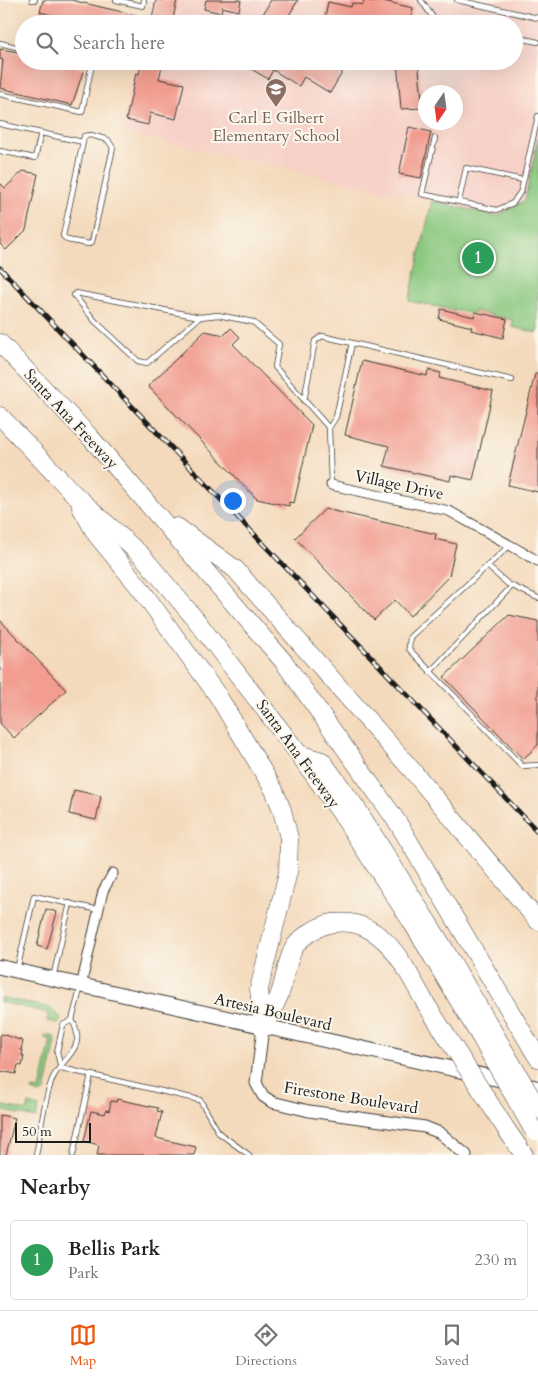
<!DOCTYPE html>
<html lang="en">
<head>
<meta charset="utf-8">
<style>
  :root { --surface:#fff; --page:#f2f2f2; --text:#222; --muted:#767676; --line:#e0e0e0; --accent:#ea580c }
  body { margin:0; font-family:Cardo,serif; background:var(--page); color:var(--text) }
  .compass { position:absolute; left:418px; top:85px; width:45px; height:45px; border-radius:50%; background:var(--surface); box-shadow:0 5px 20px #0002; rotate:193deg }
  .scale { position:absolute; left:15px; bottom:12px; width:76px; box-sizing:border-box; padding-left:5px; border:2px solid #1c1c1c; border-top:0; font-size:14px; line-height:18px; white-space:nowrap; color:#1c1c1c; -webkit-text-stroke:4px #fbf7ec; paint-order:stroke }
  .you { position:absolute; left:232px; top:500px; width:18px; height:18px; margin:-12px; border:4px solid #fff; border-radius:50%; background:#1a73e8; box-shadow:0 0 0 8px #1a73e833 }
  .badge { display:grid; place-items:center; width:32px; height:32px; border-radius:50%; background:var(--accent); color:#fff; font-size:16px; font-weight:700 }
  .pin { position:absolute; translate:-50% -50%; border:2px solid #fff; box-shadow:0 1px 5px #0006 }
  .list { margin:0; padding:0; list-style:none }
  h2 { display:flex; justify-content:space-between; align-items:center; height:65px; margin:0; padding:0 20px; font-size:21px }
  h2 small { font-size:16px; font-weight:400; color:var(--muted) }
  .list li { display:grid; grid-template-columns:32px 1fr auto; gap:15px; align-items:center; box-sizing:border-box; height:80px; margin:0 10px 10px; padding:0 10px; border:1px solid var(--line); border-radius:5px }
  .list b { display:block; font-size:19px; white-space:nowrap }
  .list p { margin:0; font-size:16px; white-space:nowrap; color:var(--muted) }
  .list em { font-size:16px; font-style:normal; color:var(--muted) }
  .icon { flex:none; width:28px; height:28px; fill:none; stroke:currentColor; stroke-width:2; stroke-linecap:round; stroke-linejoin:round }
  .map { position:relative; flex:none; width:538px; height:1155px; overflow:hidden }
  .search { position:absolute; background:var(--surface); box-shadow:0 5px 20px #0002; left:15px; right:15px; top:15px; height:55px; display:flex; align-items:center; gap:12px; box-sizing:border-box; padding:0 18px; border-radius:28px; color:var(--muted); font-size:19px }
  .sheet { height:155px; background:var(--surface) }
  nav { display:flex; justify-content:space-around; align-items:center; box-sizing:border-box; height:70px; border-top:1px solid var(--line); background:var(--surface); font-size:14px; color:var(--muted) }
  nav a { display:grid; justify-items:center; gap:2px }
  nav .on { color:var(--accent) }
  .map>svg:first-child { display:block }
</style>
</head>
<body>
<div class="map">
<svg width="538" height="1155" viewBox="0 0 538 1155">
  <rect width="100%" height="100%" fill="#fbf7ec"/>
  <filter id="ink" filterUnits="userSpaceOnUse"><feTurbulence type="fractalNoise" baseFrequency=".02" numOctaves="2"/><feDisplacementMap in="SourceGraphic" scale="10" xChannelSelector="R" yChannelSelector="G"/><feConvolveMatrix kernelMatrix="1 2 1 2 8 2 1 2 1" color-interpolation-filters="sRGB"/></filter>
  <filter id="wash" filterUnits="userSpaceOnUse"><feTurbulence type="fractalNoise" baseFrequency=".0096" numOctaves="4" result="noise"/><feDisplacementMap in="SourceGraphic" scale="20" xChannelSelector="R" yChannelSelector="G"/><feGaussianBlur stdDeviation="1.12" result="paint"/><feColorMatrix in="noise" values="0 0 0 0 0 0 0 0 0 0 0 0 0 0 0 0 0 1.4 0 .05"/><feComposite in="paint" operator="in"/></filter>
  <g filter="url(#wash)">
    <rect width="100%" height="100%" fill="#f4dabc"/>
    <path fill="#f7d1c7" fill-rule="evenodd" d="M150,0H538V138L525,200L498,216L121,132L137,61H514V24H145ZM426,92H456V122H426Z"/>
    <g fill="#8ac87f" stroke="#53724e">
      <path d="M538,138V333L512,327L513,320L474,311L473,314L409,301L432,201L498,216L525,200Z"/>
      <path d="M0,997L50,1008L61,1018L59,1023L47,1021L48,1013L0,1002Z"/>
      <path d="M45,1035L54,1037L56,1042L45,1091L40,1094L32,1091L33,1089L40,1090L51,1040L45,1038Z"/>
      <path d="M29,1104L39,1107L36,1118L0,1110V1105L27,1111Z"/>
    </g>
    <g id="blocks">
      <g fill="#f29d90">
        <path d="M43,0H71L152,19L156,0H177L172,24H83L40,12Z"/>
        <path d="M206,0H241L239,11L222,7L221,13L204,9Z"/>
        <path d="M271,0H298L284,24H235L241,13L258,23Z"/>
        <path d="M364,0L376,2L379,0L413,8L409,24H324L328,2L351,7L352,3L363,5Z"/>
        <path d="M0,49L24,53V61H58L84,69L72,105L0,88L3,60L0,59Z"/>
        <path d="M142,61H163L159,79L184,84L176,119L150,113L148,125L126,120L136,73L139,74Z"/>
        <path d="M238,61H349L330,93L304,77L299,86L273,70L268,79Z"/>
        <path d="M397,61H418L423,108L401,109Z"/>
        <path d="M409,127L431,132L421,178L399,174Z"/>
        <path d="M23,171L38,174L26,230L6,250L0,244V183L5,188Z"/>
        <path d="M441,309L474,317L475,312L507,319L503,338L471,330L472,327L439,319Z"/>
        <path d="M231,328L240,337L233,344L312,425L294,503L289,502V506L257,499L148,386L205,331L224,335Z"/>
        <path d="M362,361L427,376L428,370L441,373L439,378L493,391L473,480L451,475L450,481L384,466L389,446L345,435Z"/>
        <path d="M535,374H538V492L508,485Z"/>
        <path d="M325,509L436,534L435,539L456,544L449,576L410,616L395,600L374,620L295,538Z"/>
        <path d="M509,615L538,621V745L523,759L444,677Z"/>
        <path d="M0,620L66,690L14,738L0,723Z"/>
        <path d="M74,790L101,796L96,820L69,814Z"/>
        <path d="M46,909L57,912L47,949L37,946Z"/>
        <path d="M2,1034L23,1041L21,1050H23L22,1056H24L22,1066L18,1065L16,1074L0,1071V1036Z"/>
        <path d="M117,1099L158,1108L157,1111L162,1112L156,1138L196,1147L194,1155H97L99,1145L84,1141L91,1111L105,1114L106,1110L109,1111L111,1101L116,1102Z"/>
        <path d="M0,1115L15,1118L6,1155H0Z"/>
      </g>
    </g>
  </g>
  <g filter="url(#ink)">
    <use href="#blocks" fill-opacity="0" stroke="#3c3834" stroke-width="1"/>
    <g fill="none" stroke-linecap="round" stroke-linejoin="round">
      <g stroke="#3c3834" stroke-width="6">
        <g id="service">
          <path d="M32,0H35"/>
          <path d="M116,0L143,6L144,0"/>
          <path d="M421,0L434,19L454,24"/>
          <path d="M457,0L538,18"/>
          <path d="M514,37L538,42"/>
          <path d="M0,43L24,49"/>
          <path d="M0,94L82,112L92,64L81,61"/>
          <path d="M0,124L41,133L35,158L0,151"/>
          <path d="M41,133L83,142L63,236L67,240L89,244L92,242L113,148L108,140L91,135L84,136L83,142"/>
          <path d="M435,138L422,194L497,210L513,203L521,191L538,116"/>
          <path d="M459,201L466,168L523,180"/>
          <path d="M200,317L147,363L138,361L95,321L74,295L76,293L200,317L218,315L253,322L279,344L275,367L329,428L331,485"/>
          <path d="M304,401L315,341L322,336L352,343"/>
          <path d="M329,428L336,417L352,343L512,380"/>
          <path d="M509,546L410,637L409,649L522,766L538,765"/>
          <path d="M487,566L508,584L538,598"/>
          <path d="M430,672L512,586"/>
          <path d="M17,970L34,896L99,910"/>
          <path d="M53,978L70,903"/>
          <path d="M61,1068L200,1100L219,1133L249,1155"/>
          <path d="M61,1068L57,1052L63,1025L72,1020"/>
          <path d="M36,1155C41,1131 43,1103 52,1080C60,1058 89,1050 72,1020L81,986"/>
          <path d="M73,1155L91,1075"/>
        </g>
      </g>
      <g stroke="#3c3834" stroke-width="11">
        <g id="minor">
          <path d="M331,485L449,511L538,561"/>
          <path d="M81,986L103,891L113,873"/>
        </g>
      </g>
      <g stroke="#3c3834" stroke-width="13">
        <path id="tertiary" d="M263,1028L256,1083L263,1096L272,1102L309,1111L425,1127L440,1133L466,1155"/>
      </g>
      <g stroke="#3c3834" stroke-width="16">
        <path id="secondary" d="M0,967L538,1088"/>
      </g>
      <g stroke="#3c3834" stroke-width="19">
        <g id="motorway">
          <path d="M0,343L91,438L284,662L398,823L538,1058"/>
          <path d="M0,416L73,493L143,557L196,620L299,754L341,813L413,924L480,1036"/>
          <path d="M81,507L96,534L140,588L218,696L274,790L282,810L289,838L288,872L259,989L263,1028"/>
          <path d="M177,527L235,569L411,769L538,921"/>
          <path d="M299,754L322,761L357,809L439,940L491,1028"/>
          <path d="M264,1027C269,1016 276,1005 280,993C286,977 286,961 295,946C303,935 320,925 333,923C384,916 405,968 426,1004"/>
          <path d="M506,1129L524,1155"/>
        </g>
      </g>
      <use href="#service" stroke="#fff" stroke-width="4.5"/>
      <use href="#minor" stroke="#fff" stroke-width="9"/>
      <use href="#tertiary" stroke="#fff" stroke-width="11"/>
      <use href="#secondary" stroke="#fff" stroke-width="14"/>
      <use href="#motorway" stroke="#fff" stroke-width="18"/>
      <g stroke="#1c1c1c" stroke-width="5">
        <path id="rail" d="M0,268L538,832"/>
      </g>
      <use href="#rail" stroke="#fbf7ec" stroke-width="3" stroke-dasharray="9" stroke-linecap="butt"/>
      <g stroke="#3c3834" stroke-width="19" stroke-linecap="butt">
        <g id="motorway-bridge">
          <path d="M426,1004L506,1129"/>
          <path d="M491,1028L538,1109"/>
          <path d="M480,1036L534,1131"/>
        </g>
      </g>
      <use href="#motorway-bridge" stroke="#fff" stroke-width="18"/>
    </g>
  </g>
  <defs>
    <g id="school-pin" transform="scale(1.125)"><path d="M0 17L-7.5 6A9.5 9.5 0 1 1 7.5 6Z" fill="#8d6e63" stroke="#fbf7ec"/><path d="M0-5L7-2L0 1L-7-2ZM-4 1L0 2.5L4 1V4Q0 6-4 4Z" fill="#fff"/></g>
  </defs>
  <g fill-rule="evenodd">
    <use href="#school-pin" x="276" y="89"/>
  </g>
  <g text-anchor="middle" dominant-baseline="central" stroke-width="4" stroke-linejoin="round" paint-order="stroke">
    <g font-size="16" fill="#785e54" stroke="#fbf7ec">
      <text x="276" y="118">Carl E Gilbert<tspan x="276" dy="18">Elementary School</tspan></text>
    </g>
    <g font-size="16" fill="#1c1c1c" stroke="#fbf7ec">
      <text transform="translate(71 419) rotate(47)">Santa Ana Freeway</text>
      <text transform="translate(399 485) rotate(12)">Village Drive</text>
      <text transform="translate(298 754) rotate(54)">Santa Ana Freeway</text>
      <text transform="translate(273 1012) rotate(13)">Artesia Boulevard</text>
      <text transform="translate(351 1098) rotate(9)">Firestone Boulevard</text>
    </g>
  </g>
</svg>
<svg class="compass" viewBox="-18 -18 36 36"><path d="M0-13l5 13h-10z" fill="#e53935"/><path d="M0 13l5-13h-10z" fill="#767676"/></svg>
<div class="scale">50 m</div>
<div class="you"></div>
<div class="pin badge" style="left:478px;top:258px;background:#2e9e5b">1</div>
<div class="search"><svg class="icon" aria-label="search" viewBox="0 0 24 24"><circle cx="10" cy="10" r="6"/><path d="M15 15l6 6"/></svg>Search here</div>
</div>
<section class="sheet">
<h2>Nearby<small></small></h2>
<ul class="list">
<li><span class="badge" style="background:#2e9e5b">1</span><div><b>Bellis Park</b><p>Park</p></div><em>230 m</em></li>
</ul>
</section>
<nav>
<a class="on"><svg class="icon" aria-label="map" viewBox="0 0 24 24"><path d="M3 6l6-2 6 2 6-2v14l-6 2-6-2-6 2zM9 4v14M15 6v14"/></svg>Map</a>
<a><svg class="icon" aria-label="directions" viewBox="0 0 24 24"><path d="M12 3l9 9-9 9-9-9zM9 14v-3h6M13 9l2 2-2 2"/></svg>Directions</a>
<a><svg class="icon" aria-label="saved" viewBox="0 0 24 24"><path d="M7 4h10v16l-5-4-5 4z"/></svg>Saved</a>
</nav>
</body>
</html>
